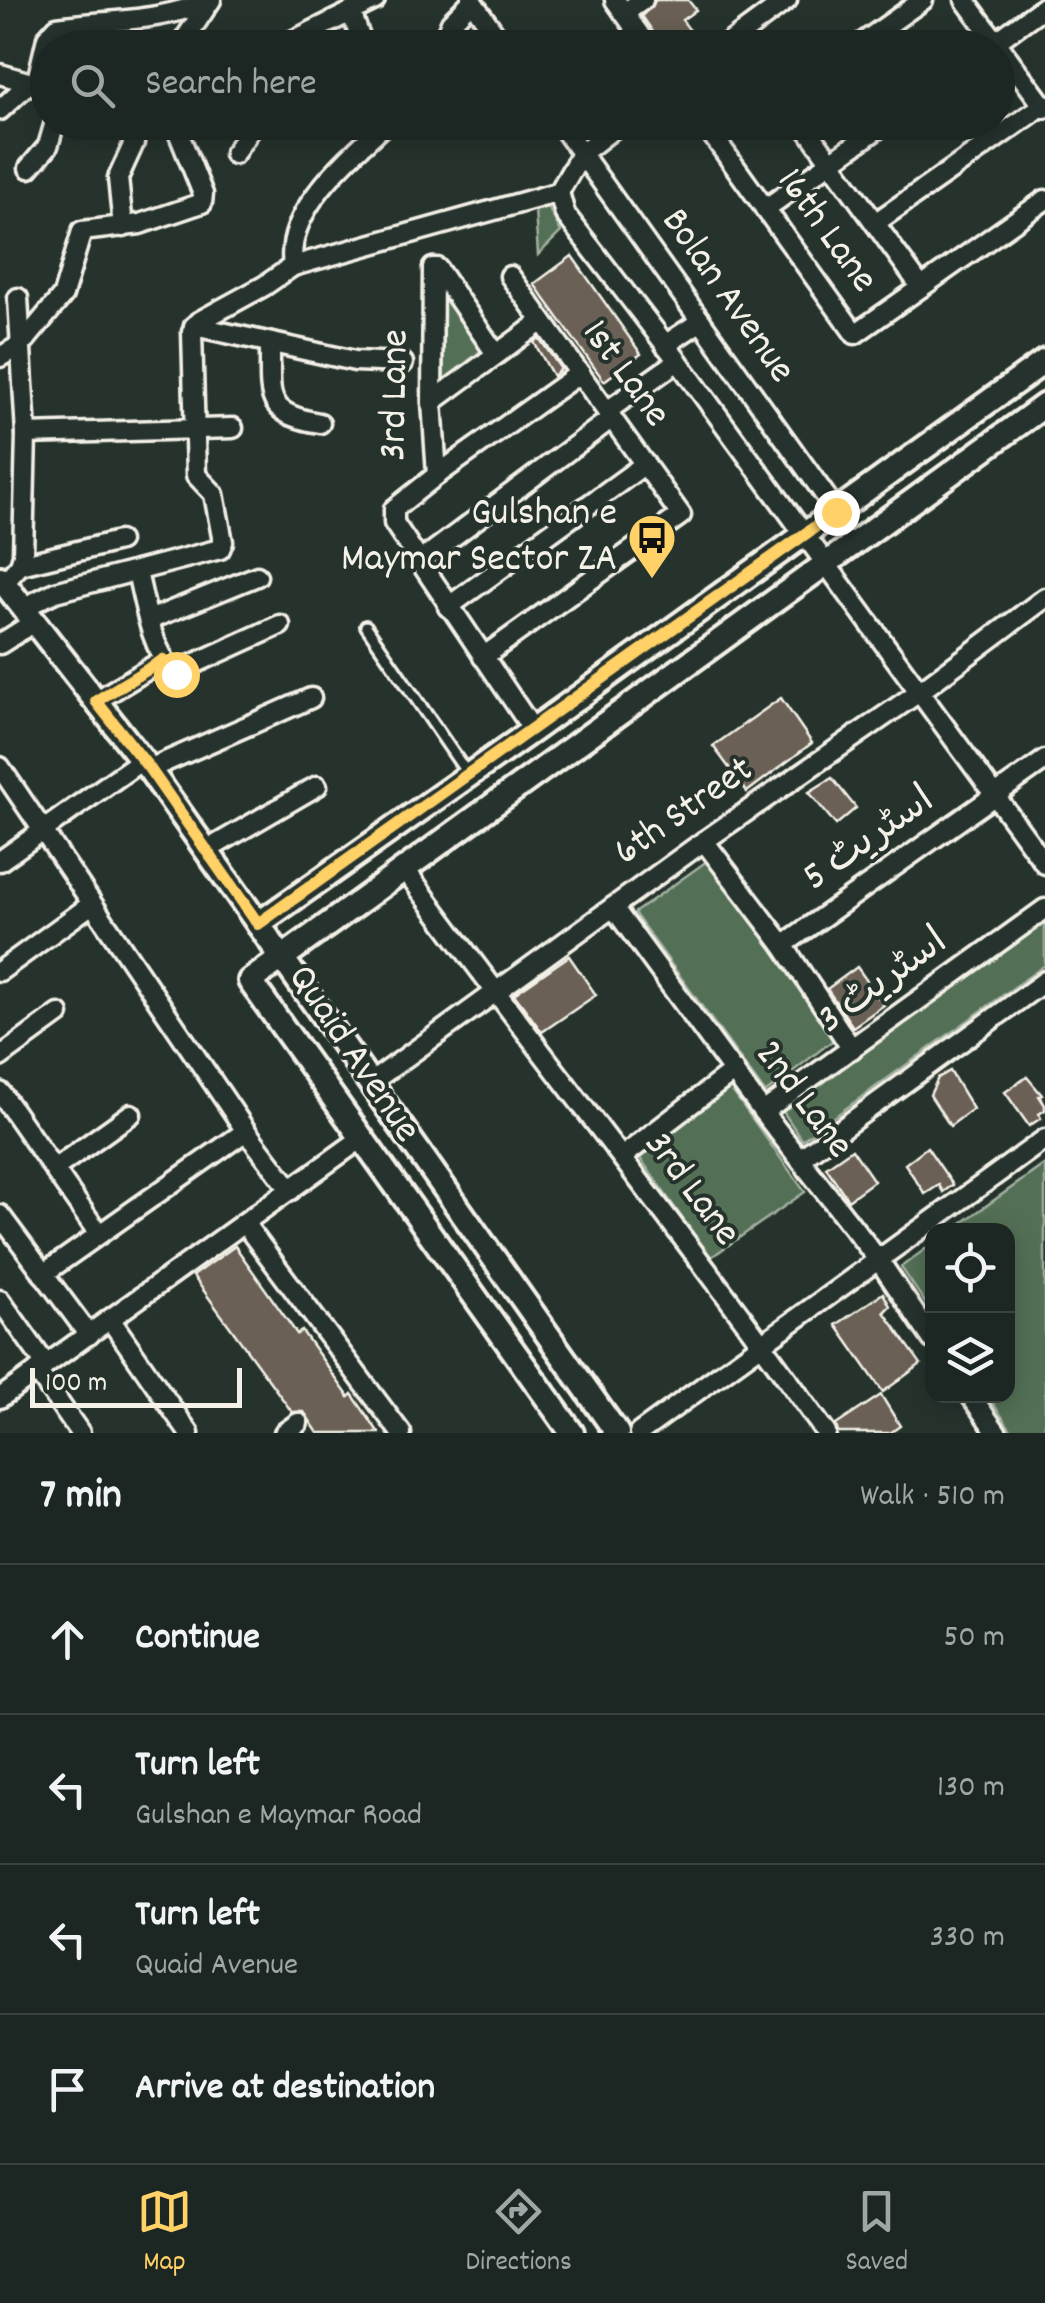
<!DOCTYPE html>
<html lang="en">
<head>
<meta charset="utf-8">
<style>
  :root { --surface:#1c2622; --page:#252e2a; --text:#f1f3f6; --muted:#a0a5a5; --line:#3a4340; --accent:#ffd166 }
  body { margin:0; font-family:Dekko,"Playpen Sans Arabic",sans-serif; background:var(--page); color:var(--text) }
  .controls { position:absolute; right:30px; bottom:30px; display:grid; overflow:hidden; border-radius:20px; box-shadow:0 5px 25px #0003 }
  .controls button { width:90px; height:90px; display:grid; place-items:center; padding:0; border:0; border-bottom:2px solid var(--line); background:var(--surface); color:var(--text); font:50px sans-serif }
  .scale { position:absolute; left:30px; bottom:25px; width:212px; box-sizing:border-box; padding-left:10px; border:5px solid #f4f1e8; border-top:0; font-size:28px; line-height:35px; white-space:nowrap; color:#f4f1e8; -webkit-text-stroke:8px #26332d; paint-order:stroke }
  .stop { position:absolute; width:30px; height:30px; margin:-22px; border:8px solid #ffd166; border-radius:50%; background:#fff }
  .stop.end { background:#ffd166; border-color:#fff; box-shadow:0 2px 10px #0008 }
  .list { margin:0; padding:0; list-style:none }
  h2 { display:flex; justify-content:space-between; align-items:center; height:130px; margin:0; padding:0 40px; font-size:42px }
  h2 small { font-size:32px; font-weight:400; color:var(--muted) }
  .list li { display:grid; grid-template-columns:65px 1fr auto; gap:30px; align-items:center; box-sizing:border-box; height:150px; padding:0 40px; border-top:2px solid var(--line) }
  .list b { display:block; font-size:38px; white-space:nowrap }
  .list p { margin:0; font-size:32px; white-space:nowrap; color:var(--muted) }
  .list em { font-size:32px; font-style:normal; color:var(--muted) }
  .icon { flex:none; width:55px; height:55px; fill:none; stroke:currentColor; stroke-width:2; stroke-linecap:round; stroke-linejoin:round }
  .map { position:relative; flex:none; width:1045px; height:1433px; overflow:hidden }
  .search { position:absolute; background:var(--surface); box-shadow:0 5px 25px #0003; left:30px; right:30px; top:30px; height:110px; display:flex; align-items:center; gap:25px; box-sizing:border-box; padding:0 35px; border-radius:55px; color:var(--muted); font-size:38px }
  .sheet { height:730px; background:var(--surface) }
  nav { display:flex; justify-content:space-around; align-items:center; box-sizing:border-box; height:140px; border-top:2px solid var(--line); background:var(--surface); font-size:28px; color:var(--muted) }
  nav a { display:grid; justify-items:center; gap:5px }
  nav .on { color:var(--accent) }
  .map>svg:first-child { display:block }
</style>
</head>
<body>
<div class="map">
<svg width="1045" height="1433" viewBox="0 0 1045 1433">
  <rect width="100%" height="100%" fill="#26332d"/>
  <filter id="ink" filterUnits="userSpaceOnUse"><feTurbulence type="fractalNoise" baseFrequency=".01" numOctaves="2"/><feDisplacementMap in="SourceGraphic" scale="20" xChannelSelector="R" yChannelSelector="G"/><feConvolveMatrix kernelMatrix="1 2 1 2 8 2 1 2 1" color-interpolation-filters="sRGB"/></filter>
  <g filter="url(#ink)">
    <g fill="#526f57" stroke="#a3b0a0" stroke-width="2.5">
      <path d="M548,207L561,232L538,255L535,210Z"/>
      <path d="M442,292L483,349L444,381Z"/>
      <path d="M714,856L836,1038L765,1093L634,913Z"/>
      <path d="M1045,923V965L802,1140L782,1110Z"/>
      <path d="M730,1088L805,1192L710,1258L640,1158Z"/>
      <path d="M1045,1164V1433H1013L988,1396H1008V1230H952Z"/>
      <path d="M932,1244V1313L901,1267Z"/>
    </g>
    <g fill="#6a6054" stroke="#f4f1e8" stroke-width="2.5">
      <path d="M656,0H688L696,10L682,20L695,37L683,46L672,32L660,42L642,16Z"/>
      <path d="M572,256L641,354L604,381L534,284Z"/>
      <path d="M539,338L561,369L553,376L534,342Z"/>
      <path d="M781,698L812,743L747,792L713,746Z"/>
      <path d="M832,778L856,808L836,825L809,792Z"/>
      <path d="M569,956L596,995L542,1032L514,994Z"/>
      <path d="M857,967L884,1005L853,1027L827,989Z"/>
      <path d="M950,1071L973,1109L950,1126L930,1095L938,1078Z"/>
      <path d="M1027,1077L1042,1095L1039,1096L1045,1105V1110L1039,1114L1041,1118L1029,1126L1005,1092Z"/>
      <path d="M927,1147L953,1185L943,1192L939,1185L925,1194L905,1164Z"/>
      <path d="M852,1149L874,1181L848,1200L826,1167Z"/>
      <path d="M235,1246L297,1334L302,1331L349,1397L352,1394L379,1433H318L304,1412H292L193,1276Z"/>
      <path d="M883,1293L890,1306L884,1312L921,1364L883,1392L836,1325Z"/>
      <path d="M881,1395L900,1426L890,1433H838L836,1425Z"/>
    </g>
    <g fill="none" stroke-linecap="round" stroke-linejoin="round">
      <g stroke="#f4f1e8" stroke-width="16">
        <path id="lane" d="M366,626L469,776"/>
      </g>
      <g stroke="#f4f1e8" stroke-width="25">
        <g id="street">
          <path d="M471,0L505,48"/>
          <path d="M615,0L649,48"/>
          <path d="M965,0L1045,108"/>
          <path d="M351,12L364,48"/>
          <path d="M624,13L643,0"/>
          <path d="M989,47L1045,6"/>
          <path d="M179,48L211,0"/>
          <path d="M278,48L375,0"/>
          <path d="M440,48L451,22L472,1"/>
          <path d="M722,48L787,0"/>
          <path d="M855,48L923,0"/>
          <path d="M0,74L48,88"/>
          <path d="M36,85L47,38L57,27C107,20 163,22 210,0"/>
          <path d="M0,110L29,83"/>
          <path d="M559,122L837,512"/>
          <path d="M703,122L855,334L1045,200"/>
          <path d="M802,122L921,287"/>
          <path d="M234,154L255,122"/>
          <path d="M29,168L48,146L55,122"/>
          <path d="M559,192L565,214L678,361L1045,864"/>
          <path d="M765,209L887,122"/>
          <path d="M875,223L1045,104"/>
          <path d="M123,227L118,178L134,143L135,122"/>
          <path d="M293,266C284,210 349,158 387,122"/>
          <path d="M433,268L432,402L437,475L394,509V523L533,730"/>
          <path d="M433,268H437L496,354"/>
          <path d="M194,326L355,361L403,363"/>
          <path d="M270,343C271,395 261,413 320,423"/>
          <path d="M665,345L701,321"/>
          <path d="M0,357L22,344L63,295L82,231L140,224L202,203L203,194L174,122"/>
          <path d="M432,402L542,321"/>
          <path d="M607,411L678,361"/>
          <path d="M26,434L233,428"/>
          <path d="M437,475L580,373"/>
          <path d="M419,562L612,418"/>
          <path d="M20,565L119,541"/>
          <path d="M137,572C145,605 151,648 174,673L280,625"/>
          <path d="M4,583L20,565L23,555L26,434L18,298"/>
          <path d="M25,607L55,592L220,549L223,542L214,494L196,475L192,332L198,322L264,286L293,266L559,192L581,154L622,122"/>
          <path d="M448,607L645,464"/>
          <path d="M149,620L257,576"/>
          <path d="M0,644L36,621"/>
          <path d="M483,657L681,515L510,276"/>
          <path d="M96,701L163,660"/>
          <path d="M0,767L246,1131L291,1190"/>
          <path d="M149,769L311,698"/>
          <path d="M704,841L783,945L852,1049"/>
          <path d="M207,850L317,786"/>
          <path d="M0,861L142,760"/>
          <path d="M404,868C542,1058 690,1241 826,1433"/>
          <path d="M613,907L763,1112L880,1262L932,1339"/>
          <path d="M783,945L1045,760"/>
          <path d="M0,971L92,904"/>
          <path d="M0,1057L59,1014"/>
          <path d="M369,1084L704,841L919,692L1045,598"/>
          <path d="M0,1092L99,1234"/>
          <path d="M763,1112L1045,909"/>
          <path d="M622,1157L734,1071"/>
          <path d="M801,1158L1045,981"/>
          <path d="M54,1169L131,1114"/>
          <path d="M0,1215L89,1335"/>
          <path d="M244,1223L401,1433"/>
          <path d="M43,1274L246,1131"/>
          <path d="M0,1300L46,1365"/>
          <path d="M110,1319L189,1433"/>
          <path d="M37,1371L80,1433"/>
          <path d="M971,1396L997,1433"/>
          <path d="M0,1398L362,1138"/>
          <path d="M284,1433L298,1423"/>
          <path d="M639,1433L1045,1139"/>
        </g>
      </g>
      <g stroke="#f4f1e8" stroke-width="30">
        <g id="secondary">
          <path d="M0,578L149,769L617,1433"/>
          <path d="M258,924L533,730L1045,361"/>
          <path d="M572,1433L250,981L1045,405"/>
        </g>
      </g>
      <use href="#lane" stroke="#26332d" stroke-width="9"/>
      <use href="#street" stroke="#26332d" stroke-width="18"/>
      <use href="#secondary" stroke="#26332d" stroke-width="22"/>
    </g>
  </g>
  <g fill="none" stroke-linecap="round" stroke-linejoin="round" filter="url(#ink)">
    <path stroke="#ffd166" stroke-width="12" d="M176,674L163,660L96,701L149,768L258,924L836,512"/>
  </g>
  <defs>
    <g id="bus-pin" transform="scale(2.5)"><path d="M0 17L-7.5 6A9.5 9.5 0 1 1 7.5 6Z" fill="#ffd166" stroke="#26332d"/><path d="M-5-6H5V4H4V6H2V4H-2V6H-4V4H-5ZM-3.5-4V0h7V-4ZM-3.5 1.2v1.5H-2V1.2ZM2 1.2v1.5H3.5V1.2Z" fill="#111"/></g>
  </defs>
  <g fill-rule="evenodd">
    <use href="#bus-pin" x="652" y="538"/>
  </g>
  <g text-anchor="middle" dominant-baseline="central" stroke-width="8" stroke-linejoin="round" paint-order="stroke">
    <g font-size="40" fill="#f4f1e8" stroke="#26332d">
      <text transform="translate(825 232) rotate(54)">16th Lane</text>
      <text transform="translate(726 297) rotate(55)">Bolan Avenue</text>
      <text transform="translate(624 375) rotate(54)">1st Lane</text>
      <text transform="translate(397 395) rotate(-89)">3rd Lane</text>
      <text transform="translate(685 813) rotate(-35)">6th Street</text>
      <text transform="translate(870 841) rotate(-35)">اسٹریٹ 5</text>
      <text transform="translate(884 983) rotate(-36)">اسٹریٹ 3</text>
      <text transform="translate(352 1055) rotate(56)">Quaid Avenue</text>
      <text transform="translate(802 1101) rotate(53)">2nd Lane</text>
      <text transform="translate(690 1190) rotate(53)">3rd Lane</text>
    </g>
    <g font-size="40" fill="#f4f1e8" stroke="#26332d" text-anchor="end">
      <text x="617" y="515">Gulshan e<tspan x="617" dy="46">Maymar Sector ZA</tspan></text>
    </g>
  </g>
</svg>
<div class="controls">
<button><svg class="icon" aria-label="locate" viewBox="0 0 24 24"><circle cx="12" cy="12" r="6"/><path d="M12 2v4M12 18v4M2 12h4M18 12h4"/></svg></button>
<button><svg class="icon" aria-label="layers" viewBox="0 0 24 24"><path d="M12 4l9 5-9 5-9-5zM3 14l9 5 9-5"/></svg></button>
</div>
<div class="scale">100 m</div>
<div class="stop" style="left:176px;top:674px"></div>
<div class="stop end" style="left:836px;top:512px"></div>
<div class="search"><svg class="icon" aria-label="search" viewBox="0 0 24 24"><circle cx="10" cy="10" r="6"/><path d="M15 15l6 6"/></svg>Search here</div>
</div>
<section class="sheet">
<h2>7 min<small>Walk · 510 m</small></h2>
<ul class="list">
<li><svg class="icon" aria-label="ahead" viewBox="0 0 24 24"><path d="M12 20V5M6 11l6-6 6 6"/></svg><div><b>Continue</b></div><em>50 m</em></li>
<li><svg class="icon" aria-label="left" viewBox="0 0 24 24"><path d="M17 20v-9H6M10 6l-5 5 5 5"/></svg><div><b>Turn left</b><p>Gulshan e Maymar Road</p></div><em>130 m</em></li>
<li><svg class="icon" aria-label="left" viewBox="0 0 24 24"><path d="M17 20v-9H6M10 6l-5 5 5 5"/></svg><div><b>Turn left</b><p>Quaid Avenue</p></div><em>330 m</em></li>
<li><svg class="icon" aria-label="arrive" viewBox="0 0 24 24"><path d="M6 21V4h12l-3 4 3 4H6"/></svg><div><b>Arrive at destination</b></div></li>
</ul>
</section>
<nav>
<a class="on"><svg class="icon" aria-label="map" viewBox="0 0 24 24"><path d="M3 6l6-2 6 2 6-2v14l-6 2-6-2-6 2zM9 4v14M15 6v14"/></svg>Map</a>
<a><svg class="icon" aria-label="directions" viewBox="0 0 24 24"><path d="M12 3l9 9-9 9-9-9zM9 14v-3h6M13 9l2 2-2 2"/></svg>Directions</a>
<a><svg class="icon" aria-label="saved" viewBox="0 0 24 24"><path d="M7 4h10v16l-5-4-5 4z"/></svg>Saved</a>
</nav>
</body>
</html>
